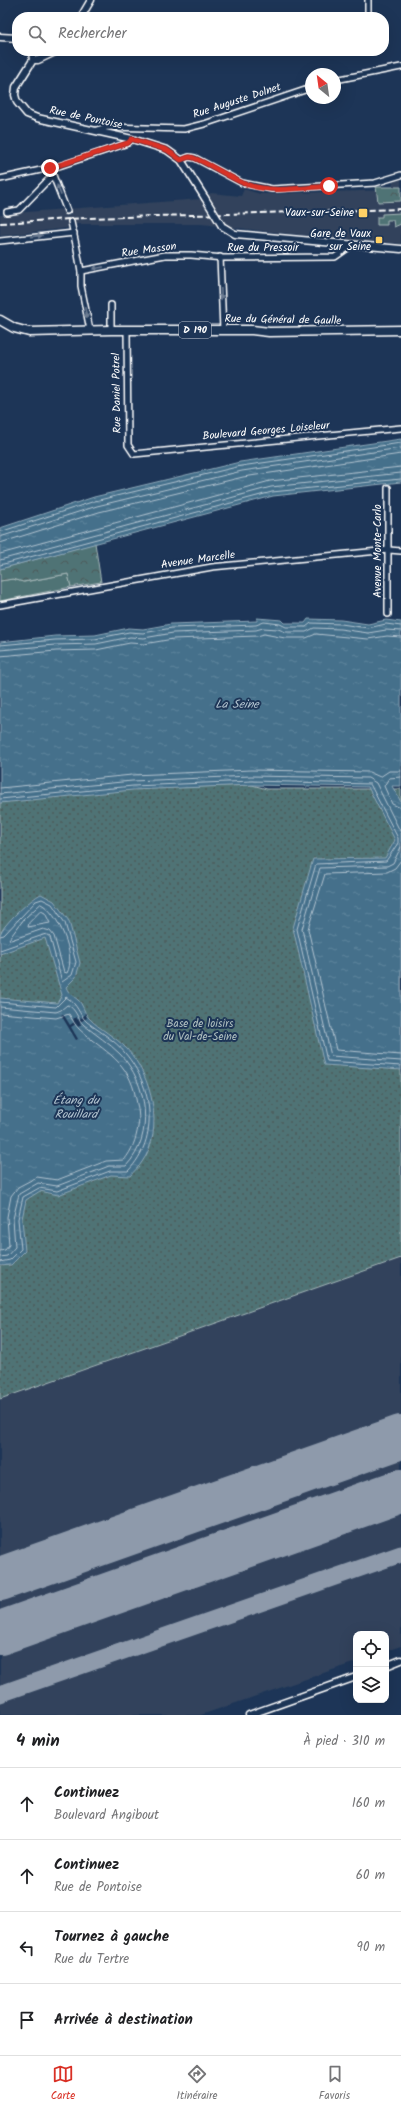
<!DOCTYPE html>
<html lang="fr">
<head>
<meta charset="utf-8">
<style>
  :root { --surface:#fff; --page:#f6f6f6; --text:#202124; --muted:#757577; --line:#e0e0e0; --accent:#d93025 }
  body { margin:0; font-family:Kalam,sans-serif; background:var(--page); color:var(--text) }
  .controls { position:absolute; right:12px; bottom:12px; display:grid; overflow:hidden; border-radius:8px; box-shadow:0 4px 16px #0002 }
  .controls button { width:36px; height:36px; display:grid; place-items:center; padding:0; border:0; border-bottom:1px solid var(--line); background:var(--surface); color:var(--text); font:20px sans-serif }
  .compass { position:absolute; left:305px; top:68px; width:36px; height:36px; border-radius:50%; background:var(--surface); box-shadow:0 4px 16px #0002; rotate:331deg }
  .stop { position:absolute; width:12px; height:12px; margin:-9px; border:3px solid #d93025; border-radius:50%; background:#fff }
  .stop.end { background:#d93025; border-color:#fff; box-shadow:0 1px 4px #0008 }
  .list { margin:0; padding:0; list-style:none }
  h2 { display:flex; justify-content:space-between; align-items:center; height:52px; margin:0; padding:0 16px; font-size:17px }
  h2 small { font-size:13px; font-weight:400; color:var(--muted) }
  .list li { display:grid; grid-template-columns:26px 1fr auto; gap:12px; align-items:center; box-sizing:border-box; height:72px; padding:0 16px; border-top:1px solid var(--line) }
  .list b { display:block; font-size:15px; white-space:nowrap }
  .list p { margin:0; font-size:13px; white-space:nowrap; color:var(--muted) }
  .list em { font-size:13px; font-style:normal; color:var(--muted) }
  .icon { flex:none; width:22px; height:22px; fill:none; stroke:currentColor; stroke-width:2; stroke-linecap:round; stroke-linejoin:round }
  .map { position:relative; flex:none; width:401px; height:1715px; overflow:hidden }
  .search { position:absolute; background:var(--surface); box-shadow:0 4px 16px #0002; left:12px; right:12px; top:12px; height:44px; display:flex; align-items:center; gap:10px; box-sizing:border-box; padding:0 14px; border-radius:16px; color:var(--muted); font-size:15px }
  .sheet { height:340px; background:var(--surface) }
  nav { display:flex; justify-content:space-around; align-items:center; box-sizing:border-box; height:56px; border-top:1px solid var(--line); background:var(--surface); font-size:11px; color:var(--muted) }
  nav a { display:grid; justify-items:center; gap:2px }
  nav .on { color:var(--accent) }
  .map>svg:first-child { display:block }
</style>
</head>
<body>
<div class="map">
<svg width="401" height="1715" viewBox="0 0 401 1715">
  <defs>
    <pattern id="forest-crowns" width="20" height="18" patternUnits="userSpaceOnUse"><rect width="20" height="18" fill="#507374"/><path d="M2 6a3 3 0 1 1 6 0M12 15a3 3 0 1 1 6 0" fill="none" stroke="#4d5a5a"/></pattern>
    <pattern id="park-dots" width="8" height="8" patternUnits="userSpaceOnUse"><rect width="8" height="8" fill="#507374"/><path d="M2 2h.1M6 6h.1" fill="none" stroke="#4d5a5a" stroke-width="1.8" stroke-linecap="round"/></pattern>
    <pattern id="water-ripples" width="26" height="14" patternUnits="userSpaceOnUse"><rect width="26" height="14" fill="#446f8b"/><path d="M2 4q2-2 4 0t4 0M15 11q2-2 4 0t4 0" fill="none" stroke="#60859c"/></pattern>
  </defs>
  <rect width="100%" height="100%" fill="#1d3557"/>
  <filter id="ink" filterUnits="userSpaceOnUse"><feTurbulence type="fractalNoise" baseFrequency=".025" numOctaves="2"/><feDisplacementMap in="SourceGraphic" scale="8" xChannelSelector="R" yChannelSelector="G"/><feConvolveMatrix kernelMatrix="1 2 1 2 8 2 1 2 1" color-interpolation-filters="sRGB"/></filter>
  <g filter="url(#ink)">
    <g fill="#30425c">
      <path d="M401,178V244L326,238L201,224H69L68,228L0,236V215H7L13,213L200,199L211,193L241,196L244,189L260,194L392,190L393,179Z"/>
      <path d="M401,1258V1646L386,1651V1634H356V1662L201,1715H0V1399Z"/>
    </g>
    <g fill="#507374" stroke="#a8b9ba">
      <path d="M401,213V224L394,227L393,220H387V225H377V217H382V214Z"/>
      <path d="M68,574L71,587L0,601V581L13,579L24,582Z"/>
    </g>
    <g fill="url(#forest-crowns)" stroke="#a8b9ba">
      <path d="M376,187H401V201L378,202Z"/>
      <path d="M95,543L101,582L71,587L68,574L23,582L13,579L0,581V569Z"/>
    </g>
    <path fill="url(#park-dots)" stroke="#a8b9ba" d="M252,785L267,789H401V1258L0,1399V803L55,792Z"/>
    <g fill="url(#water-ripples)" stroke="#8fa9b9">
      <path d="M401,439V482L273,496L0,569V528L94,497L240,462Z"/>
      <path d="M257,618L282,620L285,623H305L308,619L341,620L368,624L386,620L401,622V786H392L401,802V1070L324,1065L293,928L313,859L385,858L395,840L368,787L252,785L133,790L0,803V642L55,636L95,635L129,628L143,629L171,624L257,621Z"/>
      <path d="M41,894L54,901L69,921L80,963L76,977L66,987C69,994 72,995 78,1000C83,1004 84,1013 89,1018C99,1029 116,1037 127,1049C152,1076 165,1130 142,1162C139,1167 134,1171 130,1176L111,1175L58,1195L40,1191L26,1200L22,1219L25,1251L11,1265L0,1266V998L57,1003L62,995L45,938L0,954C0,948 0,941 0,935C2,925 32,898 41,894Z"/>
    </g>
    <path fill="#1d3557" d="M85,1012L87,1018L80,1022L81,1025L78,1027L76,1024L71,1027L78,1039L76,1040L61,1015L63,1014L70,1025L74,1022L73,1019L76,1017L78,1020L84,1016Z"/>
    <g fill="none" stroke-linecap="round" stroke-linejoin="round">
      <g stroke="#b4c5d1" stroke-width="1">
        <path d="M0,532L95,501L241,466L401,443"/>
        <path d="M0,537L97,506L242,471L401,448"/>
        <path d="M0,543L99,512L243,477L401,454"/>
        <path d="M0,554L270,481L401,467"/>
        <path d="M0,560L271,487L401,473"/>
        <path d="M0,565L272,492L401,479"/>
        <path d="M0,645L55,640L95,639L129,632L143,633L172,628L256,625L264,622L280,624L286,627H306L311,623L341,624L368,628L386,624L401,626"/>
        <path d="M0,650L55,645L96,644L130,637L144,638L173,633L256,630L263,628L278,629L286,632H306L314,628L340,629L368,633L386,630L401,631"/>
        <path d="M0,656L56,651L96,650L130,643L144,644L173,639L257,636L264,634L285,638H306L316,634L368,639L387,636L401,637"/>
        <path d="M401,777L389,778L384,786L392,804L401,808"/>
        <path d="M0,788L132,775L251,770L369,772L380,777L389,771H401"/>
        <path d="M0,794L132,781L251,776L368,778L376,783L401,833"/>
        <path d="M0,799L133,786L252,781L370,784L398,838V843L386,861L316,864L297,929L327,1061L401,1066"/>
        <path d="M401,847L393,863L387,866L320,868L302,929L331,1056L401,1061"/>
        <path d="M401,860L395,868L387,872L325,874L308,929L336,1050L401,1055"/>
        <path d="M41,904C58,912 77,956 67,973L64,972L54,936L50,931L43,929L11,940L9,939L24,919Z"/>
        <path d="M41,911L45,913L50,923L28,927L29,923Z"/>
        <path d="M0,936L4,935L36,901L42,899L52,904L65,923L76,962L72,975L62,982L50,937L46,934L0,950"/>
        <path d="M0,1002L56,1007L66,997C79,1005 78,1014 87,1022C100,1032 115,1040 125,1053C153,1086 160,1138 128,1171H110L57,1191L39,1188L23,1197L18,1219L21,1249L10,1260L0,1262"/>
        <path d="M0,1007L56,1012L61,1010L67,1005C76,1008 77,1019 84,1025C96,1035 109,1043 120,1054C148,1083 155,1136 126,1166H109L57,1186L38,1183L19,1194L13,1219L15,1247L7,1256L0,1257"/>
        <path d="M0,1013L56,1018L69,1014C72,1019 75,1025 79,1029C105,1053 129,1060 136,1099C138,1109 140,1117 138,1127C136,1139 132,1151 124,1160L106,1161L57,1180L37,1177L18,1187L11,1196L7,1217L9,1245L5,1250L0,1251"/>
      </g>
      <path stroke="#8e9aab" stroke-width="17" d="M0,1694L401,1554"/>
      <g stroke="#8e9aab" stroke-width="44">
        <path d="M0,1579L401,1437"/>
        <path d="M0,1633L401,1491"/>
      </g>
      <path stroke="#344968" stroke-width="5" stroke-dasharray="5 2.5" stroke-linecap="butt" d="M67,211L71,222"/>
      <g stroke="#fff" stroke-width="8">
        <g id="minor">
          <path d="M368,0V17"/>
          <path d="M335,80L401,67"/>
          <path d="M97,130L107,127L184,129L204,124L311,88"/>
          <path d="M181,160L189,157L195,158L242,183L272,189L375,183L401,175"/>
          <path d="M52,173L67,211"/>
          <path d="M0,179L59,166L128,143L132,139"/>
          <path d="M7,212L19,210L53,175"/>
          <path d="M71,222L77,249L81,271V286L90,330"/>
          <path d="M0,241L74,233"/>
          <path d="M220,257L223,330"/>
          <path d="M81,271L165,255H191L223,258L335,257L352,245"/>
          <path d="M111,305V330"/>
          <path d="M127,330L128,445L134,454L401,428"/>
          <path d="M0,605L212,567L389,550L401,551"/>
          <path d="M388,614V488"/>
        </g>
      </g>
      <g stroke="#fff" stroke-width="9">
        <g id="tertiary">
          <path d="M81,17L91,0"/>
          <path d="M0,37L17,38"/>
          <path d="M32,51L33,60"/>
          <path d="M57,51L38,60H33L16,87L15,95L17,102L27,114L37,118L132,139L167,150L181,160L205,198"/>
          <path d="M222,226L235,234L401,249"/>
          <path d="M386,1666L401,1660"/>
          <path d="M249,1715L356,1677"/>
        </g>
      </g>
      <g stroke="#fff" stroke-width="11">
        <path id="primary" d="M0,320L14,328L29,332L111,330H252L269,332L401,330"/>
      </g>
      <use href="#minor" stroke="#1d3557" stroke-width="5"/>
      <use href="#tertiary" stroke="#1d3557" stroke-width="6"/>
      <use href="#primary" stroke="#1d3557" stroke-width="8"/>
      <path stroke="#fff" stroke-width="2" stroke-dasharray="6 3" stroke-linecap="butt" d="M0,223L87,218L401,209"/>
      <g stroke="#fff" stroke-width="9" stroke-linecap="butt">
        <path id="tertiary-bridge" d="M205,198L222,226"/>
      </g>
      <use href="#tertiary-bridge" stroke="#1d3557" stroke-width="6"/>
    </g>
    <defs><path id="oneway-solid" d="M-6-.8H1V-3.2L6.5 0L1 3.2V.8H-6Z"/></defs>
    <g fill="#6c7c92">
      <use href="#oneway-solid" transform="translate(59 190) rotate(-111)"/>
      <use href="#oneway-solid" transform="translate(37 236) rotate(-6)"/>
      <use href="#oneway-solid" transform="translate(98 268) rotate(169)"/>
      <use href="#oneway-solid" transform="translate(221 294) rotate(88)"/>
      <use href="#oneway-solid" transform="translate(86 313) rotate(78)"/>
    </g>
  </g>
  <g fill="none" stroke-linecap="round" stroke-linejoin="round" filter="url(#ink)">
    <path stroke="#d93025" stroke-width="5" d="M50,168L128,143L132,139L167,150L181,160C184,159 187,157 190,157C200,158 230,178 243,183C269,194 301,188 329,186"/>
  </g>
  <g fill="#ffd166" stroke="#1d3557" stroke-width="1.5">
    <rect x="358" y="208" width="10" height="10" rx="2"/>
    <rect x="375" y="236" width="8" height="8" rx="2"/>
  </g>
  <g text-anchor="middle" dominant-baseline="central" stroke-width="4" stroke-linejoin="round" paint-order="stroke">
    <rect fill="#1d3557" stroke="#bbc2cd" stroke-width="1" x="179" y="322" width="32" height="16" rx="3"/>
    <g font-size="10" font-weight="bold" fill="#fff">
      <text x="195" y="330">D 190</text>
    </g>
    <g font-size="11" fill="#fff" stroke="#1d3557">
      <text transform="translate(237 101) rotate(-18)">Rue Auguste Dolnet</text>
      <text transform="translate(86 118) rotate(12)">Rue de Pontoise</text>
      <text x="263" y="248">Rue du Pressoir</text>
      <text transform="translate(149 250) rotate(-8)">Rue Masson</text>
      <text transform="translate(283 320) rotate(1)">Rue du Général de Gaulle</text>
      <text transform="translate(117 393) rotate(-91)">Rue Daniel Potrel</text>
      <text transform="translate(266 431) rotate(-5)">Boulevard Georges Loiseleur</text>
      <text transform="translate(378 551) rotate(-90)">Avenue Monte-Carlo</text>
      <text transform="translate(198 560) rotate(-8)">Avenue Marcelle</text>
    </g>
    <g font-size="11" fill="#fff" stroke="#1d3557" text-anchor="end">
      <text x="354" y="213">Vaux-sur-Seine</text>
      <text x="371" y="234">Gare de Vaux<tspan x="371" dy="13">sur Seine</tspan></text>
    </g>
    <g font-size="11" fill="#b0c0c0" stroke="#1d3557">
      <text x="200" y="1024">Base de loisirs<tspan x="200" dy="13">du Val-de-Seine</tspan></text>
    </g>
    <g font-size="12" font-style="italic" fill="#b4c5d1" stroke="#1d3557">
      <text x="237" y="704">La Seine</text>
      <text x="76" y="1100">Étang du<tspan x="76" dy="14">Rouillard</tspan></text>
    </g>
  </g>
</svg>
<div class="controls">
<button><svg class="icon" aria-label="locate" viewBox="0 0 24 24"><circle cx="12" cy="12" r="6"/><path d="M12 2v4M12 18v4M2 12h4M18 12h4"/></svg></button>
<button><svg class="icon" aria-label="layers" viewBox="0 0 24 24"><path d="M12 4l9 5-9 5-9-5zM3 14l9 5 9-5"/></svg></button>
</div>
<svg class="compass" viewBox="-18 -18 36 36"><path d="M0-13l5 13h-10z" fill="#e53935"/><path d="M0 13l5-13h-10z" fill="#757577"/></svg>
<div class="stop" style="left:329px;top:186px"></div>
<div class="stop end" style="left:50px;top:168px"></div>
<div class="search"><svg class="icon" aria-label="search" viewBox="0 0 24 24"><circle cx="10" cy="10" r="6"/><path d="M15 15l6 6"/></svg>Rechercher</div>
</div>
<section class="sheet">
<h2>4 min<small>À pied · 310 m</small></h2>
<ul class="list">
<li><svg class="icon" aria-label="ahead" viewBox="0 0 24 24"><path d="M12 20V5M6 11l6-6 6 6"/></svg><div><b>Continuez</b><p>Boulevard Angibout</p></div><em>160 m</em></li>
<li><svg class="icon" aria-label="ahead" viewBox="0 0 24 24"><path d="M12 20V5M6 11l6-6 6 6"/></svg><div><b>Continuez</b><p>Rue de Pontoise</p></div><em>60 m</em></li>
<li><svg class="icon" aria-label="left" viewBox="0 0 24 24"><path d="M17 20v-9H6M10 6l-5 5 5 5"/></svg><div><b>Tournez à gauche</b><p>Rue du Tertre</p></div><em>90 m</em></li>
<li><svg class="icon" aria-label="arrive" viewBox="0 0 24 24"><path d="M6 21V4h12l-3 4 3 4H6"/></svg><div><b>Arrivée à destination</b></div></li>
</ul>
</section>
<nav>
<a class="on"><svg class="icon" aria-label="map" viewBox="0 0 24 24"><path d="M3 6l6-2 6 2 6-2v14l-6 2-6-2-6 2zM9 4v14M15 6v14"/></svg>Carte</a>
<a><svg class="icon" aria-label="directions" viewBox="0 0 24 24"><path d="M12 3l9 9-9 9-9-9zM9 14v-3h6M13 9l2 2-2 2"/></svg>Itinéraire</a>
<a><svg class="icon" aria-label="saved" viewBox="0 0 24 24"><path d="M7 4h10v16l-5-4-5 4z"/></svg>Favoris</a>
</nav>
</body>
</html>
